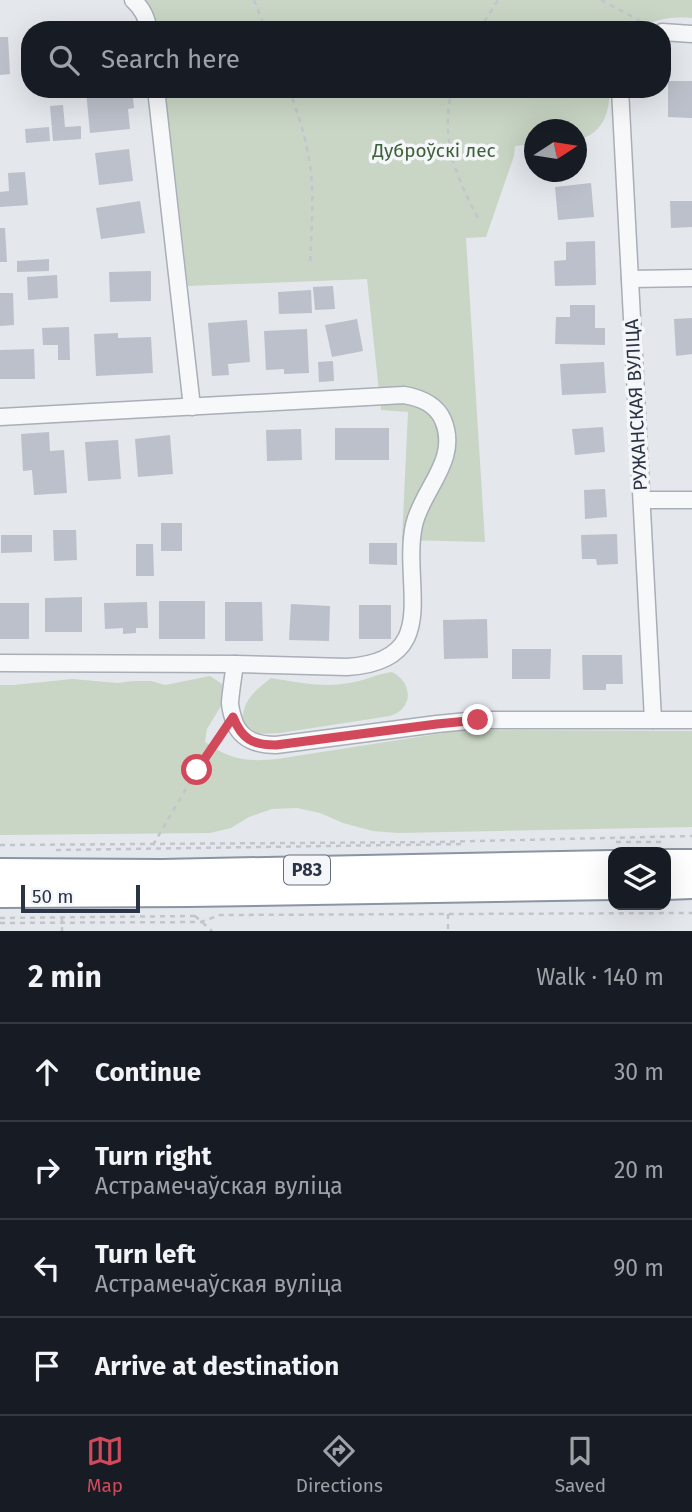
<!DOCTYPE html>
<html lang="en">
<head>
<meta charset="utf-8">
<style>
  :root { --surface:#171b24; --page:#20242c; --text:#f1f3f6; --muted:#9ea1a6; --line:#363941; --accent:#d1495b }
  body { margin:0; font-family:"Fira Sans",sans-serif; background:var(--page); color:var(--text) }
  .controls { position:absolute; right:21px; bottom:21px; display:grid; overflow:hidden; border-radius:14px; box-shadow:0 7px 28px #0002 }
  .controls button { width:63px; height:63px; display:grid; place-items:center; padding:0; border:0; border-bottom:2px solid var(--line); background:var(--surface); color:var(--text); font:35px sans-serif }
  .compass { position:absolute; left:524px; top:119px; width:63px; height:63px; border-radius:50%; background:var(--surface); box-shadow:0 7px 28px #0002; rotate:78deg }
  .scale { position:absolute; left:21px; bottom:18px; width:119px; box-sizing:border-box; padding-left:7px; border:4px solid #2b3445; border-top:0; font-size:19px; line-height:24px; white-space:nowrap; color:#2b3445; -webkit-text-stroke:5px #f4f6f9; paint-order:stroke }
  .stop { position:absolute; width:21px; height:21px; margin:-16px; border:5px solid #d1495b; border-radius:50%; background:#fff }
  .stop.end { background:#d1495b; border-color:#fff; box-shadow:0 2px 7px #0008 }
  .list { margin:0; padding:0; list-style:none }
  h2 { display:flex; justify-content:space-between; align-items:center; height:91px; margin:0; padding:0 28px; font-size:30px }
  h2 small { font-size:23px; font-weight:400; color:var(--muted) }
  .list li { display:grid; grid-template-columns:46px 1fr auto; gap:21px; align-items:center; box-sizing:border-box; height:98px; padding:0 28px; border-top:2px solid var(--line) }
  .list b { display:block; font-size:26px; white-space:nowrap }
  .list p { margin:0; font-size:23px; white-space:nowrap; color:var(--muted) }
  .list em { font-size:23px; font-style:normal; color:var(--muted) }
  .icon { flex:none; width:38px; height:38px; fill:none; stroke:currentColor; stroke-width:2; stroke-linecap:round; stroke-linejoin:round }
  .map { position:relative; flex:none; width:692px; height:931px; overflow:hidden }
  .search { position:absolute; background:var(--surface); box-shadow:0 7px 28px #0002; left:21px; right:21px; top:21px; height:77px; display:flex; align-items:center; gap:18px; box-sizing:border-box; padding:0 24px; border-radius:28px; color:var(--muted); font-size:26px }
  .sheet { height:483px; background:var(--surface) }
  nav { display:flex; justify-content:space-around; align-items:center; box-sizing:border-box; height:98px; border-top:2px solid var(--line); background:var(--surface); font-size:19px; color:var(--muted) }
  nav a { display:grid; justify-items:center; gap:4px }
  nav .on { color:var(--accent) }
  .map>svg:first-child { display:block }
</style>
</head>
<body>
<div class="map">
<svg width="692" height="931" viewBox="0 0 692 931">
  <rect width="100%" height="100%" fill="#e4e7ec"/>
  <g fill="#c9d6c5">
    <path d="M146,0H692V18C667,16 656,20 633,30H158L152,9Z"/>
    <path d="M165,89H610C609,114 603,134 577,140L576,130H534V144L515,146L514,156L486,237L466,238L485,542L402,540L408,412L381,410L367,279L188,286Z"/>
    <path d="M392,672C407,679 414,698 401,710C398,713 394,714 390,716L280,733L258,734L242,722C244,698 253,693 271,678C296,682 323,688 349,683C364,681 377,674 392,672Z"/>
    <path d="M210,676L222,684L224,701L207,729L205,742C231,760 246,762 277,759L456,731L484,730L692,731V827L398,833L373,831L343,823L320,813L297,808L272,809L249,817L231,828L210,833L0,835V685H14L72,679L118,683L133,681H151L165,685Z"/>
  </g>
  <g fill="#bbc0ca">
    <path d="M0,37H8L10,74L0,75Z"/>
    <path d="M668,81H692V118L668,117Z"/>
    <path d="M107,89H132L134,108L128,109L130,129L90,133L86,91Z"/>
    <path d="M63,105L65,127L81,126V139L53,141L50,106Z"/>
    <path d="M49,127L50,141L26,143L25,129Z"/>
    <path d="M129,149L133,181L99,185L95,153Z"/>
    <path d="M25,172L28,205L0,207V192L9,191L8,173Z"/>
    <path d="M591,183L594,217L558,220L555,187Z"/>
    <path d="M140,201L145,233L101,239L96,208Z"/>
    <path d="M670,201H692V227L671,228Z"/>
    <path d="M0,228H5L7,262H0Z"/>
    <path d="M595,241L596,285L555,286L554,261L566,260V242Z"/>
    <path d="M49,259V271L17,272V261Z"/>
    <path d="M151,271V301L110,302L109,272Z"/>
    <path d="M57,275L58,298L28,300L27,277Z"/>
    <path d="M333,286L335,309L315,310L313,287Z"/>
    <path d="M311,290L312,313L279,314L278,292Z"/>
    <path d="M0,293H13L14,325L0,326Z"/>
    <path d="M570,305H595V328H605V345L555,344L556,317H570Z"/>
    <path d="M692,318V354L676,356L674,319Z"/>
    <path d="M357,319L363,351L332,357L325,325Z"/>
    <path d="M247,320L250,362L228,364L229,375L212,376L208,323Z"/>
    <path d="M69,327L70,360H58V345H43L42,328Z"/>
    <path d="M307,329L309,373L284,374V369L266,370L264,331Z"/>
    <path d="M118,333V338L151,337L153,373L96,376L94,334Z"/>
    <path d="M34,349L35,379H0V350Z"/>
    <path d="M333,361L334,381L319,382L318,362Z"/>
    <path d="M604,362L606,393L562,395L560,364Z"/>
    <path d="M603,427L605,452L575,455L572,429Z"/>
    <rect x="335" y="428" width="54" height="32"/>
    <path d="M301,429L302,460L267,461L266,430Z"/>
    <path d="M49,432L50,451L64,450L67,493L34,495L32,470L23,471L21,434Z"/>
    <path d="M170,435L173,474L138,477L135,439Z"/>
    <path d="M118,440L121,479L88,481L85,442Z"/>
    <path d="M605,489L607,517L585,519L584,490Z"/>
    <rect x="161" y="523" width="21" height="28"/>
    <path d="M53,530H76L77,560L54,561Z"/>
    <path d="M617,534L618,564L597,565L596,559H582L581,535Z"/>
    <path d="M1,535H32V552L1,553Z"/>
    <path d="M369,543H397V565L369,564Z"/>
    <path d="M136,544H153L154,576H136Z"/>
    <path d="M82,597V632H45V598Z"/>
    <rect x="159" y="601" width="46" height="38"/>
    <path d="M147,602L148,628H136V633L123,634V628L105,629L104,603Z"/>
    <path d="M225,602H262L263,641H225Z"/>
    <rect x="0" y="603" width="29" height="36"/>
    <path d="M291,604L330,606L329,641L289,640Z"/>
    <rect x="359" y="605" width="32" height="34"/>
    <path d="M487,619L488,658L444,659L443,620Z"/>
    <path d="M512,649H551L550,679H512Z"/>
    <path d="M582,655H622L623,684H606V690H583Z"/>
  </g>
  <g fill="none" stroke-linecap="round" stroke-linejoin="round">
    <g stroke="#a9aeb7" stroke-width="19">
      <g id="minor">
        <path d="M133,0C143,9 146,17 149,30"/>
        <path d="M662,32L692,34"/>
        <path d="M156,89L192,407"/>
        <path d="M620,89L653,720"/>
        <path d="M630,279L692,278"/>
        <path d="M0,417L404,395C421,398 436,404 443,420C460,460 422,489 414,525C401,586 444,661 347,667L235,664L0,663"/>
        <path d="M642,500H692"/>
        <path d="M235,664C233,677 231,690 230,702C230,710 233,717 235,724C243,741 259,745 276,745L437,724L478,720H692"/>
      </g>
    </g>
    <g stroke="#8b94a3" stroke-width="30">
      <g id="trunk">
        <path d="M666,863H692"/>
        <path d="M0,872L161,873L613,864"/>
        <path d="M666,886L692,885"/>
        <path d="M0,894L188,893L613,886"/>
      </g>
    </g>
    <g stroke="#c2c5cb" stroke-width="2.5" stroke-dasharray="5 5" stroke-linecap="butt">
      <path d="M254,0L266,30"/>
      <path d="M601,0L648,25"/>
      <path d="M479,30L498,0"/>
      <path d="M289,89C299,117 308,144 311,174C314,204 311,236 310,266"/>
      <path d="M452,89C440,139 455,175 478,218"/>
      <path d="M616,842H662"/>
      <path d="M0,845L435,842L692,836"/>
      <path d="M153,845L197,770L223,731"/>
      <path d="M56,850L466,844"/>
      <path d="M622,906L657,905"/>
      <path d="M448,914V931"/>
      <path d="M195,916L212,931"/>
      <path d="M62,917V931"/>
      <path d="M0,918L195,916L199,915"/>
      <path d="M0,923L201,922L220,915L692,913"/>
    </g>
    <use href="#minor" stroke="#f7f8fa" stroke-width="16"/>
    <use href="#trunk" stroke="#fff" stroke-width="26"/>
  </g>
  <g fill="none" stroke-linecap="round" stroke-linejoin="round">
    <path stroke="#d1495b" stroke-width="9" d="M197,770L233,717C242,739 252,745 276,745L437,724L478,720"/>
  </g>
  <g text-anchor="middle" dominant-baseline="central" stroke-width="7" stroke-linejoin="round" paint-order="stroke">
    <rect fill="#f4f6f9" stroke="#676e7b" stroke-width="2" x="284" y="855.5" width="46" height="29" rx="5"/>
    <g font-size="18" font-weight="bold" fill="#2b3445">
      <text x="307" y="870">Р83</text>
    </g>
    <g font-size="19" fill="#3f6138" stroke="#f4f6f9">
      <text x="434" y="150">Дуброўскі лес</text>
    </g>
    <g font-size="19" fill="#2b3445" stroke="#f4f6f9">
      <text transform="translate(636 405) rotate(-93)">РУЖАНСКАЯ ВУЛІЦА</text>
    </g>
  </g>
</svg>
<div class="controls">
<button><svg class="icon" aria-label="layers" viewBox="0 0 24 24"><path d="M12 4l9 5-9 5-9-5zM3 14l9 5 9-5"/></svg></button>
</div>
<svg class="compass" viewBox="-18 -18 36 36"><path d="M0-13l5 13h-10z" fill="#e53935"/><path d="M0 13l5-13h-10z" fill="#9ea1a6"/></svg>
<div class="scale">50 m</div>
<div class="stop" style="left:197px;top:770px"></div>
<div class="stop end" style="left:478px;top:720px"></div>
<div class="search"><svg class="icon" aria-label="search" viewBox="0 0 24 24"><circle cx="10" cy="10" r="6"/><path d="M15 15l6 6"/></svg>Search here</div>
</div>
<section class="sheet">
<h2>2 min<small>Walk · 140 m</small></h2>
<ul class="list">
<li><svg class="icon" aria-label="ahead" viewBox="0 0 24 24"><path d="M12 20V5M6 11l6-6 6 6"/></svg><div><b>Continue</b></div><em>30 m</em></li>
<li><svg class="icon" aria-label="right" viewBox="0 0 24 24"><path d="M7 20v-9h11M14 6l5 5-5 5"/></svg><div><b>Turn right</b><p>Астрамечаўская вуліца</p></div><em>20 m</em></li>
<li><svg class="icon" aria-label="left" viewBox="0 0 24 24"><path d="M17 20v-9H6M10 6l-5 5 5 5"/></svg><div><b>Turn left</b><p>Астрамечаўская вуліца</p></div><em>90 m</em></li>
<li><svg class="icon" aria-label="arrive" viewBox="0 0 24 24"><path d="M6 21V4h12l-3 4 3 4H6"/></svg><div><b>Arrive at destination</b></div></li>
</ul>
</section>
<nav>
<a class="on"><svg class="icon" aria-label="map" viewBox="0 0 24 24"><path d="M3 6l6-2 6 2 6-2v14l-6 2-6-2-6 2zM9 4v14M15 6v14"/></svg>Map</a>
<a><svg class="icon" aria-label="directions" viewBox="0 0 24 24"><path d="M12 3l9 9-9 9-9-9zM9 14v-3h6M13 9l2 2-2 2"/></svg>Directions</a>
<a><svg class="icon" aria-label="saved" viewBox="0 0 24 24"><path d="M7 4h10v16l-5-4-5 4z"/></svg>Saved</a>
</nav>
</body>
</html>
